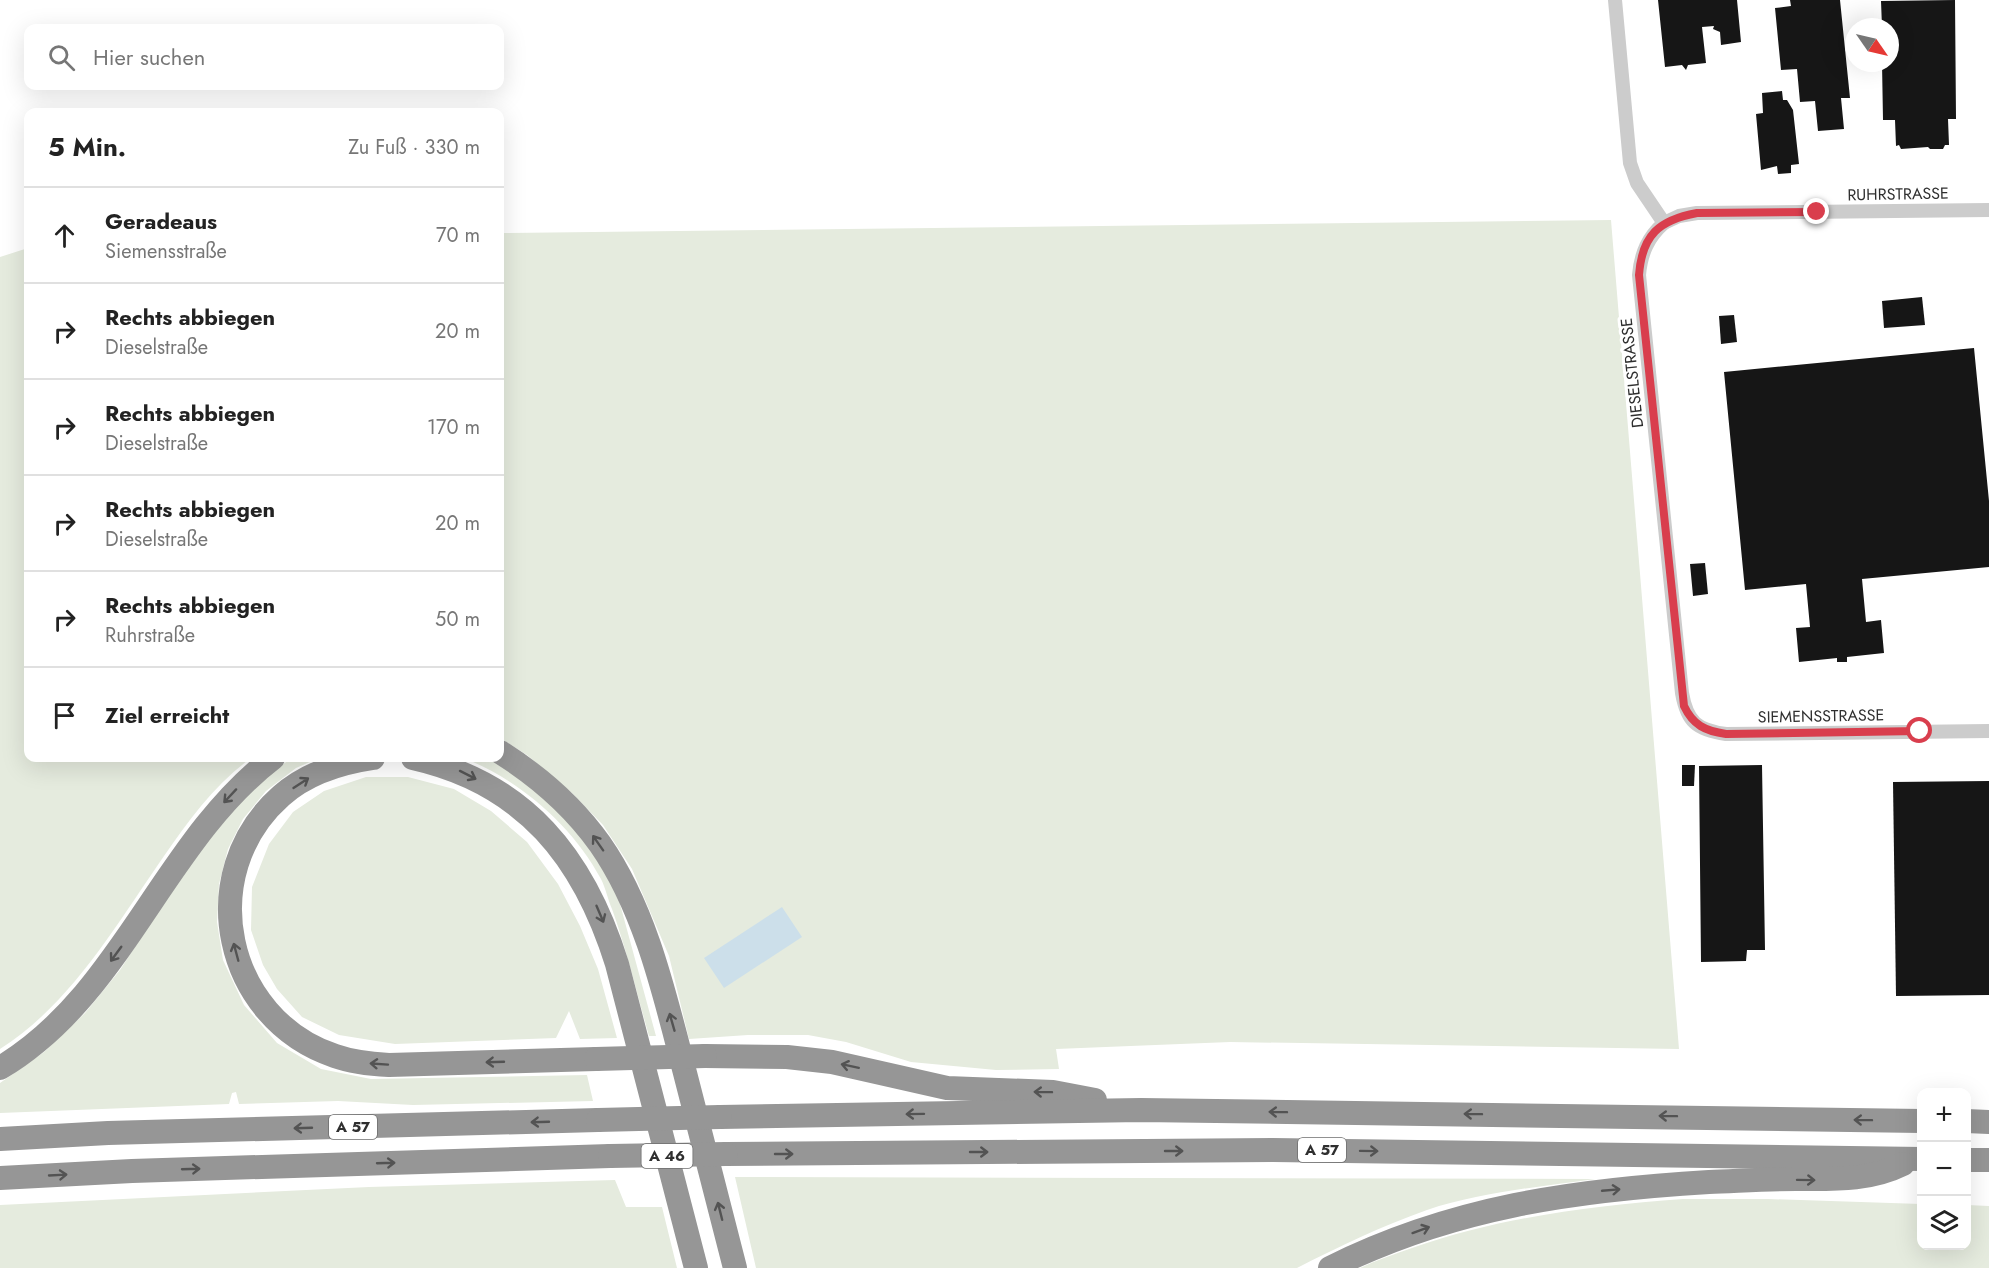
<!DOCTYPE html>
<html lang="de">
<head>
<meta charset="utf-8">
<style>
  :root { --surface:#fff; --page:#f2f2f2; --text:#222; --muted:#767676; --line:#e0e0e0 }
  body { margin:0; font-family:Jost,sans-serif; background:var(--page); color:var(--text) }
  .controls { position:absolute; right:18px; bottom:18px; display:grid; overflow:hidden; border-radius:12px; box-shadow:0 6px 24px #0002 }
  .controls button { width:54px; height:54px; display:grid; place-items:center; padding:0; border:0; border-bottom:2px solid var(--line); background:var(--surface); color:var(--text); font:30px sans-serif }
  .compass { position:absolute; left:1845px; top:18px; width:54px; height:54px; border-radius:50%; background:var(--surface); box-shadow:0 6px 24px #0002; rotate:124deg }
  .stop { position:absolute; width:18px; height:18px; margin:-14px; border:4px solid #d93e4d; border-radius:50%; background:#fff }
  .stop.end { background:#d93e4d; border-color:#fff; box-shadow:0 2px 6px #0008 }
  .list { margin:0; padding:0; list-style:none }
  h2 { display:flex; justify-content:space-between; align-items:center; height:78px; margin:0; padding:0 24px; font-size:26px }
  h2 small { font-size:20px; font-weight:400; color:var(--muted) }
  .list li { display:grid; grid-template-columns:39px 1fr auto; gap:18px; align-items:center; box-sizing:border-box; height:96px; padding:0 24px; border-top:2px solid var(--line) }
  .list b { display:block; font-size:22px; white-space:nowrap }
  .list p { margin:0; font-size:20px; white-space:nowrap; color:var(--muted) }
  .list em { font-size:20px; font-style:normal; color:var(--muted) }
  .icon { flex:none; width:33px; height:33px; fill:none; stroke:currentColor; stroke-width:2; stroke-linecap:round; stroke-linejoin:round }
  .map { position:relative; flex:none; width:1989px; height:1268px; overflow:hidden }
  .search { position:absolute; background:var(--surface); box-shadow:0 6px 24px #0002; left:24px; top:24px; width:480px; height:66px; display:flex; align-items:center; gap:15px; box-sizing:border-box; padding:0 21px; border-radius:12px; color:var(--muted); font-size:22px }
  .panel { position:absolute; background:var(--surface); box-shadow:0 6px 24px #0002; left:24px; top:108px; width:480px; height:654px; border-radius:12px }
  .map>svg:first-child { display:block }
</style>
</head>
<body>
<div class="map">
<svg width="1989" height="1268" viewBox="0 0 1989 1268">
  <rect width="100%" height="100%" fill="#fff"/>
  <g fill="#e5ebde">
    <path d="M1611,220L1679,1049L1230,1042L1056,1049L1059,1069L996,1070L911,1062L846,1042L808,1035H748L689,1039L669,956L632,869L603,825L572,793L527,755L500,738V233Z"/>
    <path d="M28,248V758H251C215,784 189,820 164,856C116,925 72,1003 0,1049V257Z"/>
    <path d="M292,758H319L296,768L266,791L243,819L228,849L219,884L217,922L223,960L244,1005L277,1043L321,1069L371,1079L587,1075L593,1101L413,1105L338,1101L239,1104L236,1092L232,1093L229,1104L0,1113V1083L44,1052L85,1013L120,970L197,851L260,780Z"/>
    <path d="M463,758H490L515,772L578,828L617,893L656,1036H649C637,994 627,951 612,909C608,900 606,889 601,879C573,826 519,779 463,758Z"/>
    <path d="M366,777H408L454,789L491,811L527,842L558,884L580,926L598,969L617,1038L580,1039L569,1011L556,1038L395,1044L339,1035L302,1017L277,989L263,965L251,930L252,887L269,844L293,812L324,791Z"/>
    <path d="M735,1177L1595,1179C1539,1187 1481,1192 1427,1210C1382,1226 1340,1246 1297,1268H756Z"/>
    <path d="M615,1180L626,1207H662L677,1268H0V1205L369,1187Z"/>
    <path d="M1683,1199H1768L1921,1204L1922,1246H1966L1967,1205L1989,1206V1268H1360C1377,1260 1395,1254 1412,1248C1500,1217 1591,1206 1683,1199Z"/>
  </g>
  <path fill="#ccdfea" d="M782,907L802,937L724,988L704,958Z"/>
  <g fill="#161616">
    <path d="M1658,0H1737L1741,42L1721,45L1720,32L1713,29L1714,26L1702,27L1706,63L1688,65L1686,70L1682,65L1665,67Z"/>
    <path d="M1790,0H1840L1850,98H1841L1844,129L1818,131L1815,101L1800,102L1797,69L1781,70L1775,8L1791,6Z"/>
    <path d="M1955,0L1956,119H1948L1949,145H1945L1943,149H1930L1928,147L1901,149L1899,145L1896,146L1895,120H1883L1882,63H1890V27H1882L1881,1Z"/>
    <path d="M1782,91L1783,100H1787L1793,110L1799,164L1791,165V173L1778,174L1777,166L1761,170L1756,114L1763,113L1762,93Z"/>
    <path d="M1922,297L1925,325L1884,328L1882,301Z"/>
    <path d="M1734,315L1737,342L1721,344L1719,316Z"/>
    <path d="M1974,348L1989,501V567L1862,579L1866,622L1881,620L1884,653L1847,657V662H1837V658L1799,662L1796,628L1810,627L1806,584L1745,590L1724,372Z"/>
    <path d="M1705,563L1708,594L1693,596L1690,564Z"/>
    <path d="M1682,765H1695L1694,786H1682Z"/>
    <path d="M1762,765L1765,950H1747L1746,961L1701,962L1699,766Z"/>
    <path d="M1989,781V995L1896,996L1893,782Z"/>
  </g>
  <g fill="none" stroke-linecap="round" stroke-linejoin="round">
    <g stroke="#ccc" stroke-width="14">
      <path d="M1615,0L1630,163L1637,183L1664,223C1648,237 1641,253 1639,275L1682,693C1687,722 1697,730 1726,734L1989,731"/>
      <path d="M1664,223L1679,216L1697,213L1989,210"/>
    </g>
    <g stroke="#969696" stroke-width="24">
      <path d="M500,752C538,776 573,806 600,844C646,910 665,996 685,1073C702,1138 718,1203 735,1268"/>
      <path d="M373,758C339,763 307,773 281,796C193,874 224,1019 335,1056C352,1062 370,1064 389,1065L596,1059"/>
      <path d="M413,758C525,783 584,858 617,964L696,1268"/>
      <path d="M705,1056L787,1057L832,1062L947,1088L1053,1092L1095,1100"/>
      <path d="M0,1068C123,995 162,843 273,758"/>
      <path d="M720,1117L1141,1110L1922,1121"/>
      <path d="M1966,1121L1989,1122"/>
      <path d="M0,1139L108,1133L598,1120"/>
      <path d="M726,1154L1273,1150L1922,1159"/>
      <path d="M1966,1160H1989"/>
      <path d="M0,1178L132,1171L610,1156"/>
      <path d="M1330,1268C1452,1207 1575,1190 1709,1182C1738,1181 1767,1179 1796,1179C1833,1179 1869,1181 1903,1164"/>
    </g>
    <g stroke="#969696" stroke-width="24">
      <path d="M596,1059L705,1056"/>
      <path d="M598,1120L720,1117"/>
      <path d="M610,1156L726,1154"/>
    </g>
  </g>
  <defs><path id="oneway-shaft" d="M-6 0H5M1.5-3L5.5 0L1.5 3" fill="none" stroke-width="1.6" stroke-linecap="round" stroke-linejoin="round" transform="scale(1.5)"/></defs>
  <g stroke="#535353">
    <use href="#oneway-shaft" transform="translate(468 775) rotate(27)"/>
    <use href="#oneway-shaft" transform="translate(301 783) rotate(-33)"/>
    <use href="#oneway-shaft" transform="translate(230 796) rotate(133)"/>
    <use href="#oneway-shaft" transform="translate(598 843) rotate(-125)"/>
    <use href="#oneway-shaft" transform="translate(600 914) rotate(67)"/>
    <use href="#oneway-shaft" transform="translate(236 952) rotate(-105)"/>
    <use href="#oneway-shaft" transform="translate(116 954) rotate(126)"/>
    <use href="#oneway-shaft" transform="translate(672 1022) rotate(-106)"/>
    <use href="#oneway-shaft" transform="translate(495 1062) rotate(178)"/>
    <use href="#oneway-shaft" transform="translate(379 1064) rotate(-176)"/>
    <use href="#oneway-shaft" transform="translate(850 1066) rotate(-168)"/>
    <use href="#oneway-shaft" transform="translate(1043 1092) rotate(-179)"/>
    <use href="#oneway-shaft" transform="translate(1278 1112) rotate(-179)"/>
    <use href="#oneway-shaft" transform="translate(915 1114) rotate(179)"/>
    <use href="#oneway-shaft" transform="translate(1473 1114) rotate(-179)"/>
    <use href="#oneway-shaft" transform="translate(1668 1116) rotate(-179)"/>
    <use href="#oneway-shaft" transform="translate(1863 1120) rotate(-179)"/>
    <use href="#oneway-shaft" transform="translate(540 1122) rotate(178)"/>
    <use href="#oneway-shaft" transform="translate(303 1128) rotate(178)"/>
    <use href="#oneway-shaft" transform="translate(1174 1151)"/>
    <use href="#oneway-shaft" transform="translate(1369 1151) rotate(1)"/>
    <use href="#oneway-shaft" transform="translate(979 1152)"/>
    <use href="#oneway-shaft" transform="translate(784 1154)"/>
    <use href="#oneway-shaft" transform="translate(386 1163) rotate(-2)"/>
    <use href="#oneway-shaft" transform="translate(191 1169) rotate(-2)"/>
    <use href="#oneway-shaft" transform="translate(58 1175) rotate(-3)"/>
    <use href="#oneway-shaft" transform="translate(1806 1180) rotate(1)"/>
    <use href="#oneway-shaft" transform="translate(1611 1190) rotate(-5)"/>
    <use href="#oneway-shaft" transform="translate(720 1211) rotate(-104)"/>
    <use href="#oneway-shaft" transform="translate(1421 1230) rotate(-20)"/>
  </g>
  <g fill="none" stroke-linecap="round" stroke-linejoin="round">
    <path stroke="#d93e4d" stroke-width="8" d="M1817,212L1697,213C1659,220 1642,235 1639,275L1684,706C1693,725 1705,731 1726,734L1920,731"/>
  </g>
  <g text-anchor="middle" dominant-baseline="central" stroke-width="6" stroke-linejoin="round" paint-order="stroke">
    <g fill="#fff" stroke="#6d6d6d" stroke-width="1.5">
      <rect x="329" y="1115" width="48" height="24" rx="4.5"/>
      <rect x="1298" y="1138" width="48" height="24" rx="4.5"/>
      <rect x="641.5" y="1144" width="51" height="24" rx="4.5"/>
    </g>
    <g font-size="15" font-weight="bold" fill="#2f2f2f">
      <text x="353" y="1127">A 57</text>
      <text x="1322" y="1150">A 57</text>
      <text x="667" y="1156">A 46</text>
    </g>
    <g font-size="16" fill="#2f2f2f" stroke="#fff">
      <text transform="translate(1898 194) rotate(-1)">RUHRSTRASSE</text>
      <text transform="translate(1632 373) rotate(-96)">DIESELSTRASSE</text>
      <text transform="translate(1821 716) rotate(-1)">SIEMENSSTRASSE</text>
    </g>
  </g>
</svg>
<div class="controls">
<button>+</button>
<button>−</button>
<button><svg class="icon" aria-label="layers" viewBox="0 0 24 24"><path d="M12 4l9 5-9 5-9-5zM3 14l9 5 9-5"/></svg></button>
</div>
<svg class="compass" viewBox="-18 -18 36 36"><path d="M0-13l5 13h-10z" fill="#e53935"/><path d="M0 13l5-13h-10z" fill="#767676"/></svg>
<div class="stop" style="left:1920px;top:731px"></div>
<div class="stop end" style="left:1817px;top:212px"></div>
<div class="search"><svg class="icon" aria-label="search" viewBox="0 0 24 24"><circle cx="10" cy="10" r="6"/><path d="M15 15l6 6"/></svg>Hier suchen</div>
<section class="panel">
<h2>5 Min.<small>Zu Fuß · 330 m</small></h2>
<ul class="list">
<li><svg class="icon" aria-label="ahead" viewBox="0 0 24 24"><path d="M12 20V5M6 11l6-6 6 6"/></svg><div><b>Geradeaus</b><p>Siemensstraße</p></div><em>70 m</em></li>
<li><svg class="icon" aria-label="right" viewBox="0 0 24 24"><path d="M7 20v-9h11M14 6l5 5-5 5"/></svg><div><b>Rechts abbiegen</b><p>Dieselstraße</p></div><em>20 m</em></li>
<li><svg class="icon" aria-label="right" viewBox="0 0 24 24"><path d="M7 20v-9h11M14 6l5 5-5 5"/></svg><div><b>Rechts abbiegen</b><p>Dieselstraße</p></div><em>170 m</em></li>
<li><svg class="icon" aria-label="right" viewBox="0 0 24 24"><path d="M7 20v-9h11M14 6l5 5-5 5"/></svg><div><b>Rechts abbiegen</b><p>Dieselstraße</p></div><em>20 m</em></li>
<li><svg class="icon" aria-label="right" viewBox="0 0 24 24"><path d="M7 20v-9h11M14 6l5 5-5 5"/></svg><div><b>Rechts abbiegen</b><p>Ruhrstraße</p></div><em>50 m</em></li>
<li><svg class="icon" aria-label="arrive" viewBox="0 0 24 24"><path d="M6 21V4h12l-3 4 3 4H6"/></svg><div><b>Ziel erreicht</b></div></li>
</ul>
</section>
</div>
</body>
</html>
